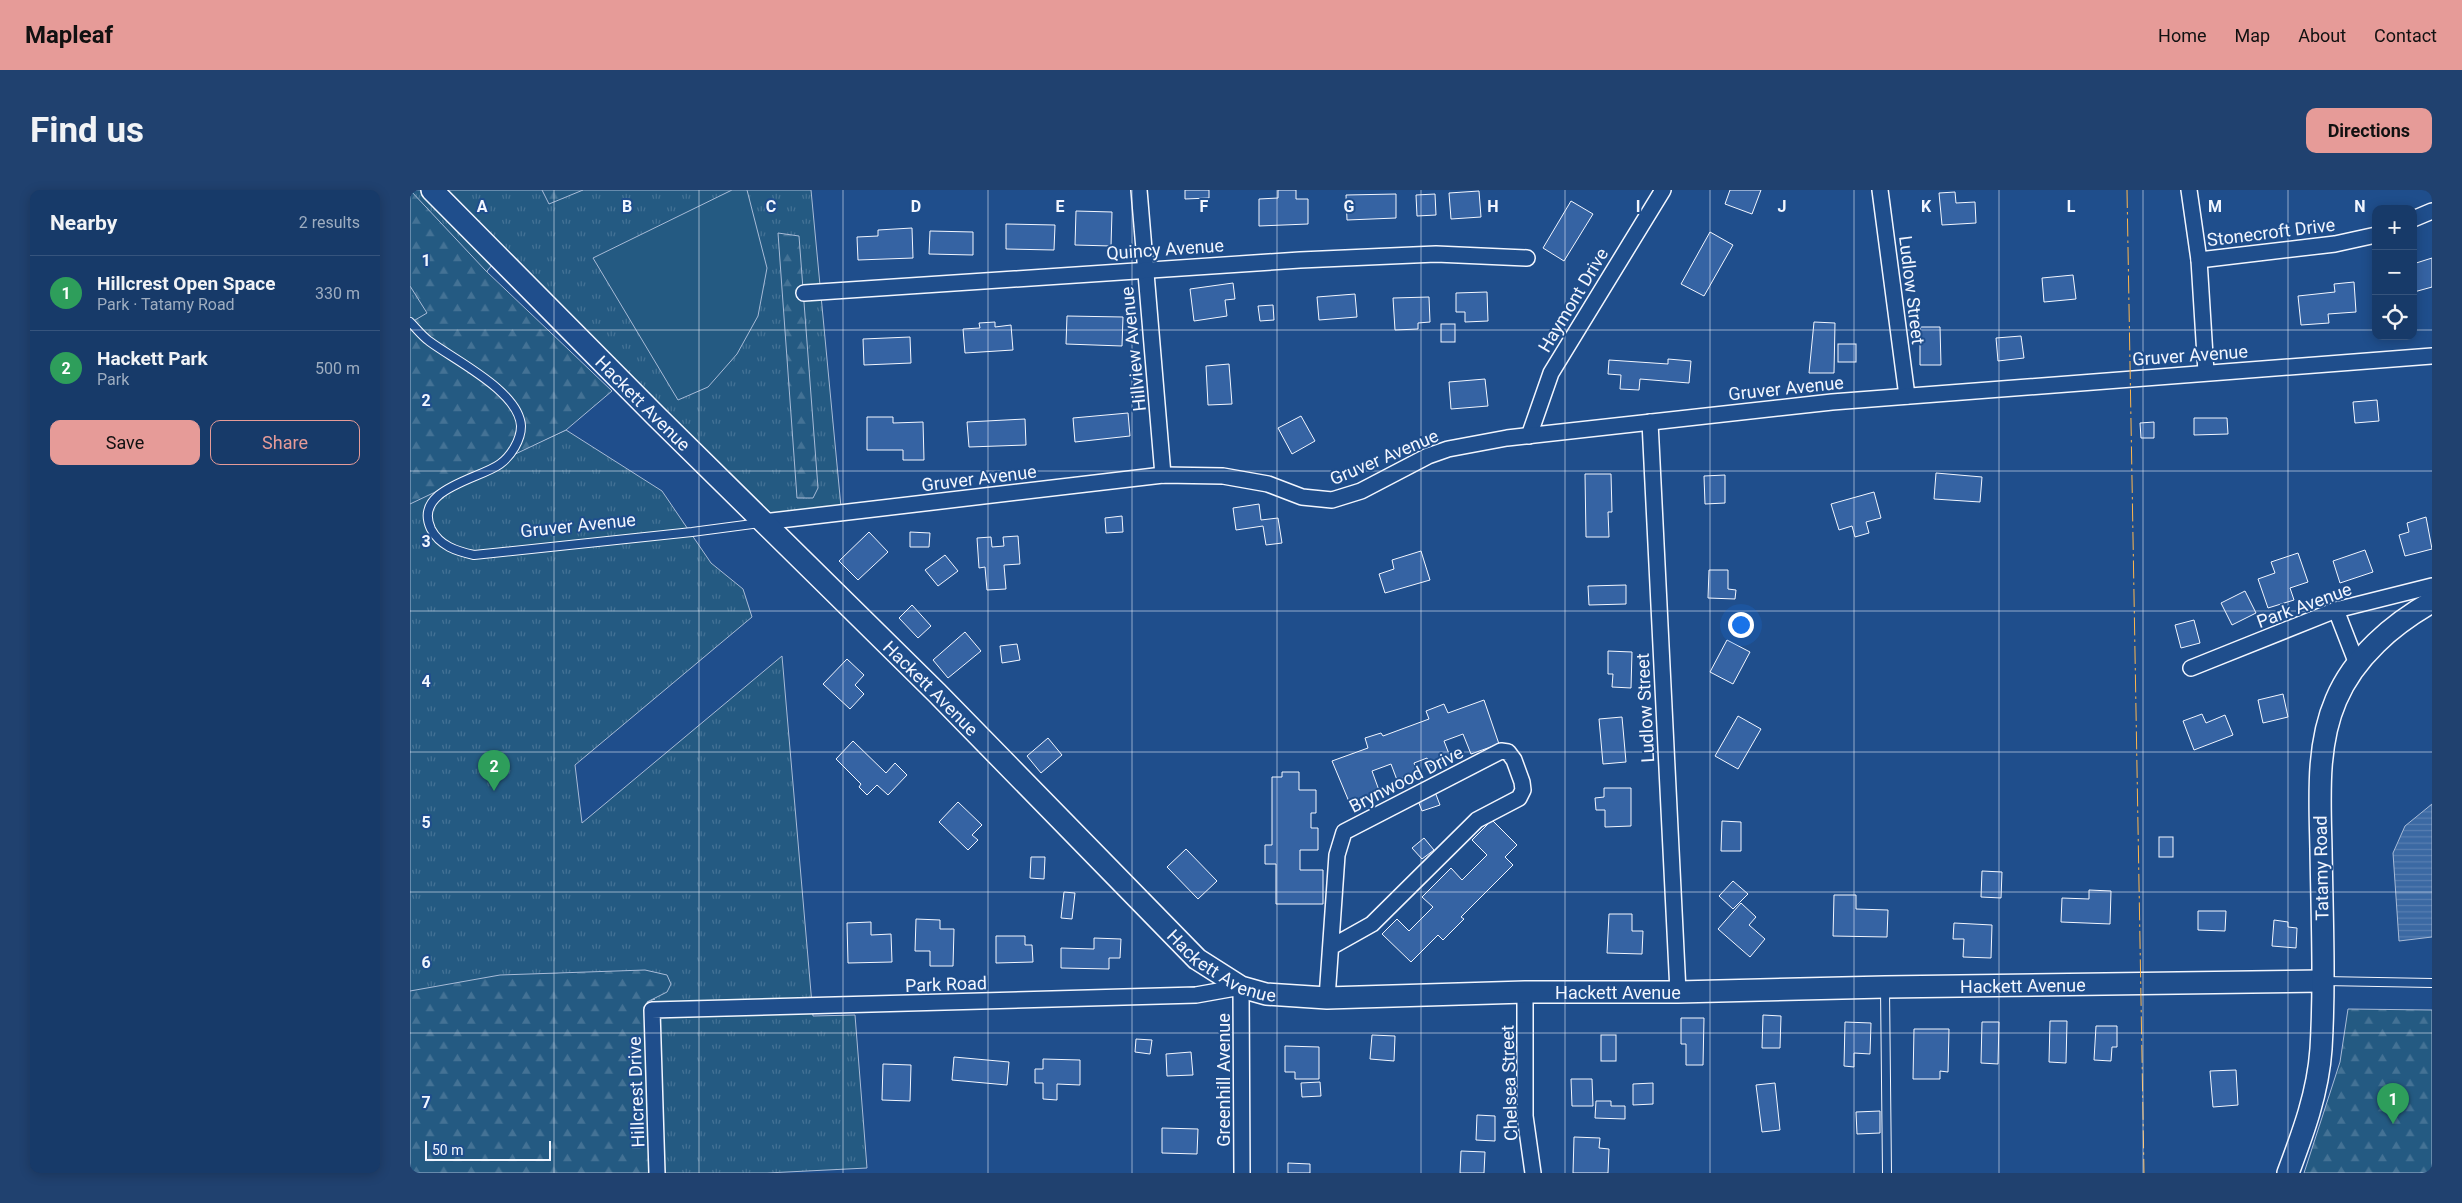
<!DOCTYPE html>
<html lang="en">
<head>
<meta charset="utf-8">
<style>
  :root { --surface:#173a69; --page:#20416f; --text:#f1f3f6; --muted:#9eadc0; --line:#36547d; --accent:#e69b98 }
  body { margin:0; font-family:Roboto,sans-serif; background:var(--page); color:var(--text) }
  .controls { position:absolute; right:15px; top:15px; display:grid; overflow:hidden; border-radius:10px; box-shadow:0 2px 12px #0003 }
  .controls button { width:45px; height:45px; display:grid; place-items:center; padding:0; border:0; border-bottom:1px solid var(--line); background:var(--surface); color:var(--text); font:25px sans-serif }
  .scale { position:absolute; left:15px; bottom:12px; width:126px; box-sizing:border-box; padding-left:5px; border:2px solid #f2f6ff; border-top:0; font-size:14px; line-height:18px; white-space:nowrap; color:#f2f6ff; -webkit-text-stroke:4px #1f4e8c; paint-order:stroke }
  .you { position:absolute; left:1330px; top:434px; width:18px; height:18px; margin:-12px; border:4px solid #fff; border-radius:50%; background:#1a73e8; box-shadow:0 0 0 8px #1a73e833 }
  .badge { display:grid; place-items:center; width:32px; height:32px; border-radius:50%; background:var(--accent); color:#fff; font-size:16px; font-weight:700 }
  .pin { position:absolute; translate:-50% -41px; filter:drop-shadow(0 1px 2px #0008) }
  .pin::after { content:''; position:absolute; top:26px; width:18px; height:15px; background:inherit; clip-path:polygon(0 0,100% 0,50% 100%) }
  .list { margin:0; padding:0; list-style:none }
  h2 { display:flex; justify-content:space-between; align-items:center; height:65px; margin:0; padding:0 20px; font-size:21px }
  h2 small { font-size:16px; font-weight:400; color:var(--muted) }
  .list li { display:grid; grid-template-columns:32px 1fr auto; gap:15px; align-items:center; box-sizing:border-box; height:75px; padding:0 20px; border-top:1px solid var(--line) }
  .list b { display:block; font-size:19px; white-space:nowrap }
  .list p { margin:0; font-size:16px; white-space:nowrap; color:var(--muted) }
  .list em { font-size:16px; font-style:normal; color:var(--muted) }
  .actions { display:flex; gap:10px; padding:15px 20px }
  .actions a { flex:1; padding:11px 0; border:1px solid var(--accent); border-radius:10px; text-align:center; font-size:18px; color:var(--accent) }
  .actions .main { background:var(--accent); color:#111 }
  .icon { flex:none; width:28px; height:28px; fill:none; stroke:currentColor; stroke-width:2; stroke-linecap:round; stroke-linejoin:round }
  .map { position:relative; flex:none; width:2022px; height:983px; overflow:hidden; border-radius:10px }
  header { display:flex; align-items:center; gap:30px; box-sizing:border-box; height:70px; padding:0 25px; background:var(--accent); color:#111 }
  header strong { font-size:24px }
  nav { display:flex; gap:28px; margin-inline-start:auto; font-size:18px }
  .intro { display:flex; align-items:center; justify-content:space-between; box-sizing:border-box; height:120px; padding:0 30px }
  h1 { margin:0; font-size:35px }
  .button { padding:12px 22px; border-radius:10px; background:var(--accent); color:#111; font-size:18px; font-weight:700 }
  main { display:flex; gap:30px; padding:0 30px }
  aside { flex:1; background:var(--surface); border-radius:10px; box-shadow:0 2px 12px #0003 }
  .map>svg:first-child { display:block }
</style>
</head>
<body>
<header>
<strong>Mapleaf</strong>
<nav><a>Home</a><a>Map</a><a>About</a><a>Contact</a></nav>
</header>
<div class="intro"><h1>Find us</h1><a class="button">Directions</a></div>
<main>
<aside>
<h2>Nearby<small>2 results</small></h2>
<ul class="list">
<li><span class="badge" style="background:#2e9e5b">1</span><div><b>Hillcrest Open Space</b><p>Park · Tatamy Road</p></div><em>330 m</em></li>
<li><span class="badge" style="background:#2e9e5b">2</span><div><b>Hackett Park</b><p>Park</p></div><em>500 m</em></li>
</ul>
<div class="actions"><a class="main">Save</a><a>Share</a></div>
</aside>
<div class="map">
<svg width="2022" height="983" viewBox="0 0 2022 983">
  <defs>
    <pattern id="grass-tufts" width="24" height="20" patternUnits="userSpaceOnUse" patternTransform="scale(1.25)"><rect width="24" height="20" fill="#245a82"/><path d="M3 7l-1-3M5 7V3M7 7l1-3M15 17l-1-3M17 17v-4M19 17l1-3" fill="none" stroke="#447295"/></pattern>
    <pattern id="forest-firs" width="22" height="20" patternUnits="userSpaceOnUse" patternTransform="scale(1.25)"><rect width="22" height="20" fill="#245a82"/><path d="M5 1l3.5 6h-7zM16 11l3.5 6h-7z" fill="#447295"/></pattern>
    <pattern id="water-rules" width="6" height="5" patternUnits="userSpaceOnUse" patternTransform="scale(1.25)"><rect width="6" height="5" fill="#3b69a3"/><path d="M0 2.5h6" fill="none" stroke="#587fb1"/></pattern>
  </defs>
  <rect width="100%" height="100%" fill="#1f4e8c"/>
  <path fill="url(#grass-tufts)" stroke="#a8bbd7" d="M0,0H401L431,317L353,332L89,67L77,81L114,259L156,240L252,301L301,373L333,399L342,427L165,575L172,633L372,466L403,826L445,825L457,978L357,983H241L237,812L245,809L0,816Z"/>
  <g fill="url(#forest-firs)" stroke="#a8bbd7">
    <path d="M0,0L76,81L202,201L156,240L0,314V133L17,123L0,96Z"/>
    <path d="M132,0H173L139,14Z"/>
    <path d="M368,43L389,46L408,298L403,308H387Z"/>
    <path d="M235,780L257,785L261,794L257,802L237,812L241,983H0V801L90,785Z"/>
    <path d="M1938,819L2022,820V983H1894L1930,872Z"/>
  </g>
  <path fill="#245a82" stroke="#a8bbd7" d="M322,0H337L357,78L348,126L327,164L298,197L268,210L183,68Z"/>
  <path fill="url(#water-rules)" stroke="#a8bbd7" d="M2022,614V747L1989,751L1983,663L1995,636Z"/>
  <g fill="#3563a3" stroke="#f2f6ff">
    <path d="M775,0H799V8L775,9Z"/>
    <path d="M868,0H886V9H898V34L849,36V9L868,8Z"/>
    <path d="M1320,0H1351L1342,24L1315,14Z"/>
    <path d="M1069,1L1071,27L1041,29L1039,3Z"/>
    <path d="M1545,2L1546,13L1565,12L1566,33L1532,35L1529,3Z"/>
    <path d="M986,4V28L937,30L936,5Z"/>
    <path d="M1025,4L1026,25L1007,26L1006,5Z"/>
    <path d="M1161,11L1183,24L1154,71L1133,58Z"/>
    <path d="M666,21L702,22L701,56L665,55Z"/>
    <path d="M596,34L645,35L644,60L596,59Z"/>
    <path d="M502,38L503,68L448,70L447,47L468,46V40Z"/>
    <path d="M520,41L563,42V65L519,64Z"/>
    <path d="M1300,42L1323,55L1294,106L1271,94Z"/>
    <path d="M2022,68V97L2004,102L2003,74Z"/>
    <path d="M1663,85L1666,109L1634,112L1632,88Z"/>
    <path d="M1944,92L1946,122L1918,124L1919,133L1891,135L1888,106L1925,102L1924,94Z"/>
    <path d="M823,93L825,109L815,110L817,126L784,131L780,99Z"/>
    <path d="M1077,102L1078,131L1055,132V122H1046V103Z"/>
    <path d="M945,104L947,127L909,130L907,107Z"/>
    <path d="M1019,107L1020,132L1008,133V139L985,140L983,108Z"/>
    <path d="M863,115L864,130L850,131L848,116Z"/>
    <path d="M657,126L713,127L712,156L656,154Z"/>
    <path d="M585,132V137L601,135L603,160L555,163L553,139L570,138L569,133Z"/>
    <path d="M1404,132L1425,133L1424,183H1399Z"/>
    <rect x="1031" y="134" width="14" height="18"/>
    <path d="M1510,137H1530L1531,175H1510Z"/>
    <path d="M1611,146L1614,168L1588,171L1586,148Z"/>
    <path d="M500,147L501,173L454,175L453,149Z"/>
    <rect x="1428" y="154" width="18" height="18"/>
    <path d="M1258,169L1281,171L1279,193L1230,189L1229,200L1210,199L1211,185L1198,184L1199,170L1258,174Z"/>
    <path d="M819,174L822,214L798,215L796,176Z"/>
    <path d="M1075,189L1078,216L1041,219L1039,192Z"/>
    <path d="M1967,210L1969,231L1945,233L1943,212Z"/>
    <path d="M718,223L720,246L665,252L663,228Z"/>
    <path d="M891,226L905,251L882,264L868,238Z"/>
    <path d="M457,227H483V233L513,232L514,270H493V260H457Z"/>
    <path d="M1784,228H1817L1818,244L1784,245Z"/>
    <path d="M615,229L616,255L559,257L557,232Z"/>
    <path d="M1744,232V248H1731L1730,233Z"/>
    <path d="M1526,283L1572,287L1570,312L1524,309Z"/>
    <path d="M1175,284H1201L1202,322H1198L1199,347H1176Z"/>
    <path d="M1315,285V313L1295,314L1294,286Z"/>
    <path d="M1464,302L1471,328L1456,332L1459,343L1445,347L1442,336L1429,340L1421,314Z"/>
    <path d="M849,314L851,330L868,328L872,353L856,355L853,336L826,340L823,318Z"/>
    <path d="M712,326L713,342L696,343L695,328Z"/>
    <path d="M2016,327L2022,359L1995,366L1989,345L1999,342L1997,333Z"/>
    <path d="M459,342L478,362L448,390L429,371Z"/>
    <path d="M500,342L520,343L519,357H500Z"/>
    <path d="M608,346L610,374L594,375L596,399L577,400L575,377L569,378L567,348L581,347L582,357L594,356L593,347Z"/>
    <path d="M1955,360L1963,382L1930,393L1923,371Z"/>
    <path d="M1011,361L1020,390L975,403L969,384L984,379L982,370Z"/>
    <path d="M1888,363L1898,392L1880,398L1884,410L1858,418L1848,389L1865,383L1861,372Z"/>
    <path d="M535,365L548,381L528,396L515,380Z"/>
    <path d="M1299,380H1318V399L1326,400L1325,409L1298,408Z"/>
    <path d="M1216,395V414L1179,415L1178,396Z"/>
    <path d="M1835,401L1846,423L1822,435L1811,413Z"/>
    <path d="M502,415L521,436L508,448L489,428Z"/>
    <path d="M1784,430L1790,453L1771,458L1765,435Z"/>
    <path d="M555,442L571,461L538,488L523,470Z"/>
    <path d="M1317,450L1340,462L1323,494L1300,482Z"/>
    <path d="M607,454L610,470L592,473L590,456Z"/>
    <path d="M1198,461L1222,462L1221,498L1202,497L1203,484H1198Z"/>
    <path d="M437,469L454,485L445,495L454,504L440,519L413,494Z"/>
    <path d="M1873,504L1878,527L1853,533L1848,510Z"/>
    <path d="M1074,510L1089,554L1061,564L1053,544L1034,551L1041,569L1020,576L1017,568L1004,573L1008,583L987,590L981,574L962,581L970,603L940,614L922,571L958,558L955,548L971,543L973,546L1019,529L1016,521L1034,514L1038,523Z"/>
    <path d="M1792,524L1796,533L1815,525L1823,545L1784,560L1773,531Z"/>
    <path d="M1328,526L1351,539L1328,579L1305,566Z"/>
    <path d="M1212,527L1216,572L1193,574L1189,529Z"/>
    <path d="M638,548L652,565L631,583L617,566Z"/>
    <path d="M443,551L476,583L485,573L497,585L478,605L467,595L457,605L449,597L451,594L426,569Z"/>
    <path d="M872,582H889V600H906V623H901V638H908V660H890V680H913V714H866V674H855V655H862V587H872Z"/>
    <path d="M1194,598H1221V636L1195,637V620H1186L1185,608L1194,607Z"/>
    <path d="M1025,602L1030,615L1012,621L1007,608Z"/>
    <path d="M548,612L572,635L562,645L568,650L558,660L529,632Z"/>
    <path d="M1082,630L1107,655L1095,667L1103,675L1051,727L1054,729L1033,750L1028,745L1001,772L972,744L987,729L999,741L1023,717L1012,707L1041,678L1052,690L1077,665L1062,650Z"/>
    <path d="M1312,631L1331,632V661H1311Z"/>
    <rect x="1749" y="647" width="14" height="20"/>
    <path d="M1014,648L1024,660L1012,669L1002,658Z"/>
    <path d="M776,659L807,691L788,709L757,677Z"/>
    <path d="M621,667H635L634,689L620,688Z"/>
    <path d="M1572,681L1592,682L1591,708L1571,707Z"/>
    <path d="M1323,691L1338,704L1323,719L1309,706Z"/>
    <path d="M1679,700L1701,701L1700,734L1651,732L1652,708L1679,709Z"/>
    <path d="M654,702L665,703L662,729L651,728Z"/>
    <path d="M1424,705H1446V719L1478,720L1477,747L1423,746Z"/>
    <path d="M1331,713L1346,727L1339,735L1355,749L1340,767L1308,739Z"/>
    <path d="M1788,721H1816L1815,741L1788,740Z"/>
    <path d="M1199,724H1222V741H1233L1232,764L1197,763Z"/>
    <path d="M506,729L530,730V739H544L543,776H520V761H505Z"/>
    <path d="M1864,730L1878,732V737L1887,738L1886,758L1862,756Z"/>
    <path d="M461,732V745L481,744L482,772L438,773L437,733Z"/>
    <path d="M1544,733L1582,735L1581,768L1553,767L1554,749H1543Z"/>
    <path d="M586,746H615V755H622L623,772L586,773Z"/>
    <path d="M684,748L711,749L710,768H699V779L651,778V758L684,759Z"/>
    <path d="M1353,825L1371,826L1370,858H1352Z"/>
    <path d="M1271,828H1294L1293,875H1276V854H1271Z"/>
    <path d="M1640,831H1657L1656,873L1639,872Z"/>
    <path d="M1435,832L1461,833L1460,864L1444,863V877L1434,876Z"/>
    <path d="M1572,832H1589L1588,874L1571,873Z"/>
    <path d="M1686,836H1707V857H1702L1701,871L1684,870Z"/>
    <path d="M1504,839H1539L1538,882L1530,881V889H1503Z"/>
    <path d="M962,845L985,846L984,871L960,869Z"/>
    <rect x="1191" y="845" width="15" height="26"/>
    <path d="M726,849L742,850L740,864L725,862Z"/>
    <path d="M875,856L909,857V889H885V882H875Z"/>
    <path d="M781,862L783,885L757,886L756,864Z"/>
    <path d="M544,867L599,872L597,895L542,890Z"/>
    <path d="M633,869L670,870V895L647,894V910L633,909V893H625V879H633Z"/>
    <path d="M473,874L501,875L500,911L472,910Z"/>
    <path d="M1826,880L1828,915L1803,917L1800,881Z"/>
    <path d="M1161,889H1182L1183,916H1162Z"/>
    <path d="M910,892L911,906L892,907L891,893Z"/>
    <path d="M1243,893V914L1223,915V894Z"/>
    <path d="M1365,893L1370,940L1352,942L1346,895Z"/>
    <path d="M1186,911H1201V916H1215V929L1185,928Z"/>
    <path d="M1470,921V943L1447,944L1446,922Z"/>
    <path d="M1067,925L1085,926V951L1066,950Z"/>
    <path d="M752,938L788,939L787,964L752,963Z"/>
    <path d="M1164,947L1190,948L1189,958L1199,959L1198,983H1163Z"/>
    <path d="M1051,961L1075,962L1074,983H1050Z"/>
    <path d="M878,973L900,974V983H878Z"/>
  </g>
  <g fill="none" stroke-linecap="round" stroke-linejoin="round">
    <g stroke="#f2f6ff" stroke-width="10">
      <g id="lane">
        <path d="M0,132C6,138 12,146 19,151C44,170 109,201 111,236C111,250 101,266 90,274C70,289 2,299 21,339C30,356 46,361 64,365L282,342L350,333"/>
        <path d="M1914,791L2022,793"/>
        <path d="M1475,799L1477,983"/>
      </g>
    </g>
    <g stroke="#f2f6ff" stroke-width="18">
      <g id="street">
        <path d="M729,0L753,285"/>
        <path d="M1470,0L1497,206"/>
        <path d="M1779,0L1789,70L1796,182"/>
        <path d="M2003,29L2022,21"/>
        <path d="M1789,70L1925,54L1966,45"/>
        <path d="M394,103L890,70L1026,64L1117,68"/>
        <path d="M1240,232L1268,802"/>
        <path d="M1119,246L1141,183L1253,0"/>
        <path d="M353,332L753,285L813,286L858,294L892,307L922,310L951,301L1018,266L1038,259L1097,248L1422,212L2022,166"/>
        <path d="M1926,420L1947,474"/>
        <path d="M1781,478L1926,420L2022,396"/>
        <path d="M1115,802V926L1123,983"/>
        <path d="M917,808L927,665L934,642L1091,561L1098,562L1104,570L1112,592L1113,600L1109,608L1067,630L962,734L921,757"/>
        <path d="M247,983L242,820L786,805L831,797L832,983"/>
      </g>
    </g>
    <g stroke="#f2f6ff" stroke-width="24">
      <g id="secondary">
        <path id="s1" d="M22,0L246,226L527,503L787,769L831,797L856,804L917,808L1115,802H1268L1475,797L1912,791"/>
        <path d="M1878,983C1893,943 1908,903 1911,859C1915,793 1912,726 1911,659C1910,610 1906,556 1926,510C1944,467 1983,434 2022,412"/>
      </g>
    </g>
    <use href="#lane" stroke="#1f4e8c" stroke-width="8"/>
    <use href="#street" stroke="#1f4e8c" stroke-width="15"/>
    <use href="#secondary" stroke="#1f4e8c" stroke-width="21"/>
    <path stroke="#ffb74d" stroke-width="1" stroke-dasharray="18 4 2.5 4" stroke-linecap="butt" d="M1717,0L1734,983"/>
  </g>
  <path fill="none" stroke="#f2f6ff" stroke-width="1" stroke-opacity="0.55" d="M144,0V983M289,0V983M433,0V983M578,0V983M722,0V983M867,0V983M1011,0V983M1155,0V983M1300,0V983M1444,0V983M1589,0V983M1733,0V983M1878,0V983M0,140H1966M2003,140H2022M0,281H2022M0,421H2022M0,562H2022M0,702H2022M0,843H2022"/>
  <g text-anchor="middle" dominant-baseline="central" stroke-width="4" stroke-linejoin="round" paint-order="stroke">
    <g font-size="18" fill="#f2f6ff" stroke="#1f4e8c">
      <text transform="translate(1861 42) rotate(-7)">Stonecroft Drive</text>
      <text transform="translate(755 59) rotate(-4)">Quincy Avenue</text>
      <text transform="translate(1502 100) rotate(83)">Ludlow Street</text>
      <text transform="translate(1163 110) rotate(-59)">Haymont Drive</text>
      <text transform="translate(723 159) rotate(-96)">Hillview Avenue</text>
      <text transform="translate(1780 165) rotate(-4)">Gruver Avenue</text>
      <text transform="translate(1376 198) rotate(-6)">Gruver Avenue</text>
      <text stroke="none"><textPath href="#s1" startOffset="300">Hackett Avenue</textPath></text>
      <text transform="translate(974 267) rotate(-23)">Gruver Avenue</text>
      <text transform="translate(569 288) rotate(-7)">Gruver Avenue</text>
      <text transform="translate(168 335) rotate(-6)">Gruver Avenue</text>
      <text transform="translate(1894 415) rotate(-20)">Park Avenue</text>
      <text stroke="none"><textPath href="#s1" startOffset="705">Hackett Avenue</textPath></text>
      <text transform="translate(1235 518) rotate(-93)">Ludlow Street</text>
      <text transform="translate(996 589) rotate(-27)">Brynwood Drive</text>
      <text transform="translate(1911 678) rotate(-91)">Tatamy Road</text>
      <text stroke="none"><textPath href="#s1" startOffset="1110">Hackett Avenue</textPath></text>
      <text transform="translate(536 794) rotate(-2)">Park Road</text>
      <text stroke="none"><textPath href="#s1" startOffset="1920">Hackett Avenue</textPath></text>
      <text stroke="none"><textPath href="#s1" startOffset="1515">Hackett Avenue</textPath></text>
      <text transform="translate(813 890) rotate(-90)">Greenhill Avenue</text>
      <text transform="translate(1099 893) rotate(-92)">Chelsea Street</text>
      <text transform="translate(226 902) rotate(-92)">Hillcrest Drive</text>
    </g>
  </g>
  <g font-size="16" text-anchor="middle" font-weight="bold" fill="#f2f6ff" stroke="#1f4e8c" stroke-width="4" stroke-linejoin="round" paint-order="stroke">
    <text x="72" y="22">A</text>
    <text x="217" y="22">B</text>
    <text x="361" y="22">C</text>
    <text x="506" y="22">D</text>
    <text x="650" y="22">E</text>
    <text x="794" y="22">F</text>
    <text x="939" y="22">G</text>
    <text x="1083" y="22">H</text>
    <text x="1228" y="22">I</text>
    <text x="1372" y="22">J</text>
    <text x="1516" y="22">K</text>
    <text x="1661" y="22">L</text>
    <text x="1805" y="22">M</text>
    <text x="1950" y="22">N</text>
    <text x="16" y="76">1</text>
    <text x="16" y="216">2</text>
    <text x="16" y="357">3</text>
    <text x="16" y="497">4</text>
    <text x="16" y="638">5</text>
    <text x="16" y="778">6</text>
    <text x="16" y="918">7</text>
  </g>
</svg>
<div class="controls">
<button>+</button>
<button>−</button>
<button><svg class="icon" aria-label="locate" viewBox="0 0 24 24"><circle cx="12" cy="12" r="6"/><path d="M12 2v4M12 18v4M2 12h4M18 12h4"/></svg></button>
</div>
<div class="scale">50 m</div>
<div class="you"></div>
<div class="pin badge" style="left:1983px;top:934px;background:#2e9e5b">1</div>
<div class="pin badge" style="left:84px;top:601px;background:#2e9e5b">2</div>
</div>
</main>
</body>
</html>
